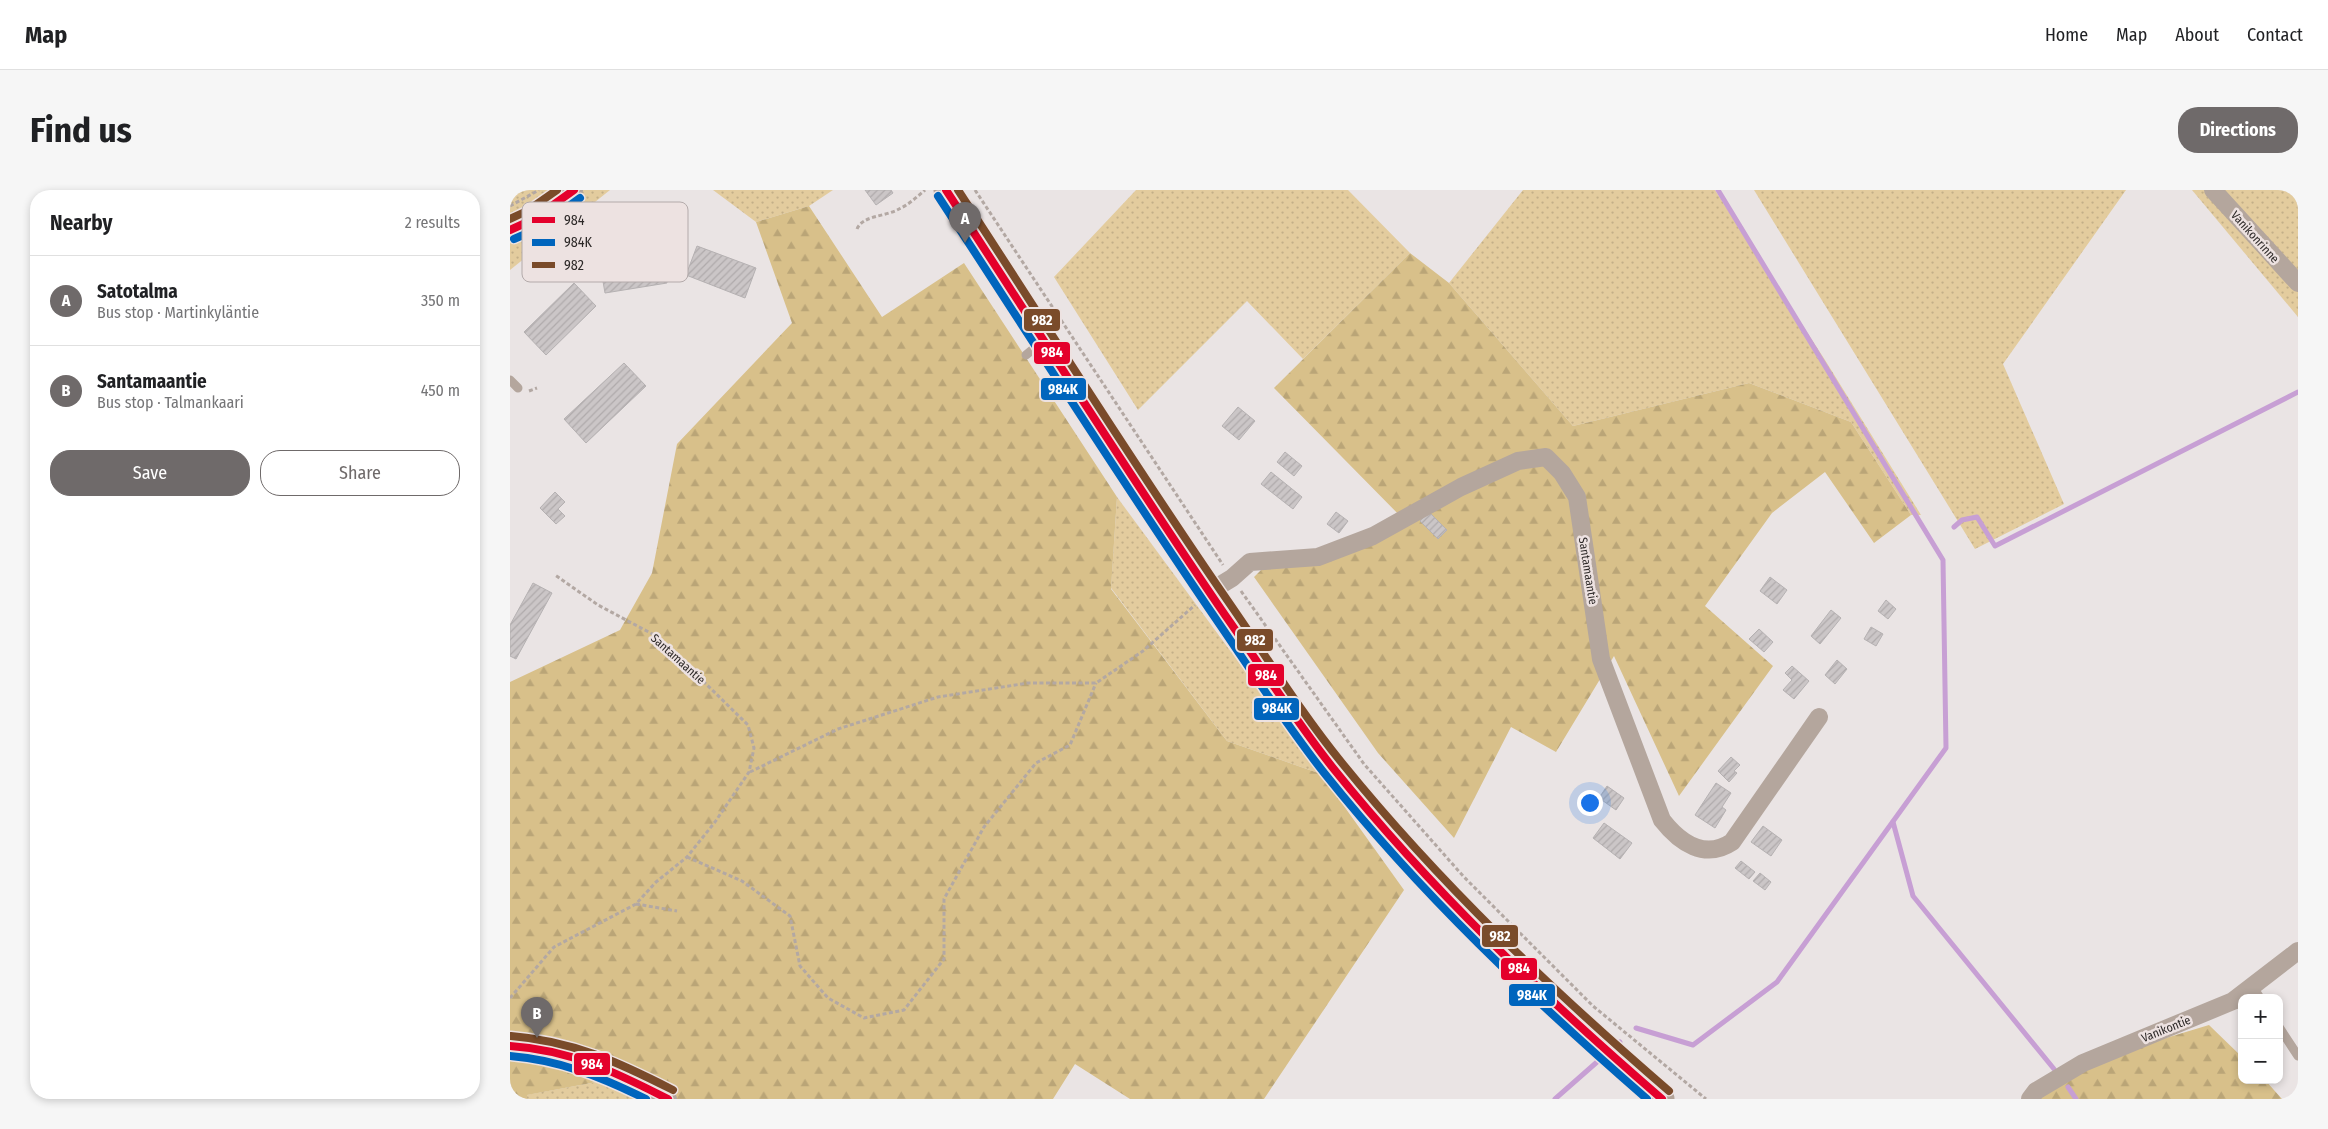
<!DOCTYPE html>
<html lang="en">
<head>
<meta charset="utf-8">
<style>
  :root { --surface:#fff; --page:#f6f6f6; --text:#202124; --muted:#757577; --line:#e0e0e0; --accent:#6f6a6a }
  body { margin:0; font-family:"Fira Sans Condensed",sans-serif; background:var(--page); color:var(--text) }
  .controls { position:absolute; right:15px; bottom:15px; display:grid; overflow:hidden; border-radius:10px; box-shadow:0 2px 8px #0003 }
  .controls button { width:45px; height:45px; display:grid; place-items:center; padding:0; border:0; border-bottom:1px solid var(--line); background:var(--surface); color:var(--text); font:25px sans-serif }
  .you { position:absolute; left:1079px; top:612px; width:18px; height:18px; margin:-12px; border:4px solid #fff; border-radius:50%; background:#1a73e8; box-shadow:0 0 0 8px #1a73e833 }
  .badge { display:grid; place-items:center; width:32px; height:32px; border-radius:50%; background:var(--accent); color:#fff; font-size:16px; font-weight:700 }
  .pin { position:absolute; translate:-50% -41px; filter:drop-shadow(0 1px 2px #0008) }
  .pin::after { content:''; position:absolute; top:26px; width:18px; height:15px; background:inherit; clip-path:polygon(0 0,100% 0,50% 100%) }
  .list { margin:0; padding:0; list-style:none }
  h2 { display:flex; justify-content:space-between; align-items:center; height:65px; margin:0; padding:0 20px; font-size:21px }
  h2 small { font-size:16px; font-weight:400; color:var(--muted) }
  .list li { display:grid; grid-template-columns:32px 1fr auto; gap:15px; align-items:center; box-sizing:border-box; height:90px; padding:0 20px; border-top:1px solid var(--line) }
  .list b { display:block; font-size:19px; white-space:nowrap }
  .list p { margin:0; font-size:16px; white-space:nowrap; color:var(--muted) }
  .list em { font-size:16px; font-style:normal; color:var(--muted) }
  .actions { display:flex; gap:10px; padding:15px 20px }
  .actions a { flex:1; padding:11px 0; border:1px solid var(--accent); border-radius:20px; text-align:center; font-size:18px; color:var(--accent) }
  .actions .main { background:var(--accent); color:#fff }
  .map { position:relative; flex:none; width:1788px; height:909px; overflow:hidden; border-radius:20px }
  header { display:flex; align-items:center; gap:30px; box-sizing:border-box; height:70px; padding:0 25px; background:var(--surface); border-bottom:1px solid var(--line) }
  header strong { font-size:24px }
  nav { display:flex; gap:28px; margin-inline-start:auto; font-size:18px }
  .intro { display:flex; align-items:center; justify-content:space-between; box-sizing:border-box; height:120px; padding:0 30px }
  h1 { margin:0; font-size:35px }
  .button { padding:12px 22px; border-radius:20px; background:var(--accent); color:#fff; font-size:18px; font-weight:700 }
  main { display:flex; gap:30px; padding:0 30px }
  aside { flex:1; background:var(--surface); border-radius:20px; box-shadow:0 2px 8px #0003 }
  .map>svg:first-child { display:block }
</style>
</head>
<body>
<header>
<strong>Map</strong>
<nav><a>Home</a><a>Map</a><a>About</a><a>Contact</a></nav>
</header>
<div class="intro"><h1>Find us</h1><a class="button">Directions</a></div>
<main>
<aside>
<h2>Nearby<small>2 results</small></h2>
<ul class="list">
<li><span class="badge">A</span><div><b>Satotalma</b><p>Bus stop · Martinkyläntie</p></div><em>350 m</em></li>
<li><span class="badge">B</span><div><b>Santamaantie</b><p>Bus stop · Talmankaari</p></div><em>450 m</em></li>
</ul>
<div class="actions"><a class="main">Save</a><a>Share</a></div>
</aside>
<div class="map">
<svg width="1788" height="909" viewBox="0 0 1788 909">
  <defs>
    <pattern id="grass-dots" width="8" height="8" patternUnits="userSpaceOnUse" patternTransform="scale(1.25)"><rect width="8" height="8" fill="#e3cc9e"/><path d="M2 2h.1M6 6h.1" fill="none" stroke="#c3af88" stroke-width="1.8" stroke-linecap="round"/></pattern>
    <pattern id="forest-firs" width="22" height="20" patternUnits="userSpaceOnUse" patternTransform="scale(1.25)"><rect width="22" height="20" fill="#d8c08a"/><path d="M5 1l3.5 6h-7zM16 11l3.5 6h-7z" fill="#baa577"/></pattern>
    <pattern id="building-hatch" width="6" height="6" patternUnits="userSpaceOnUse" patternTransform="scale(1.25)"><rect width="6" height="6" fill="#cbc6c7"/><path d="M-1 1l2-2M0 6l6-6M5 7l2-2" fill="none" stroke="#afaaab"/></pattern>
  </defs>
  <rect width="100%" height="100%" fill="#eae4e4"/>
  <g fill="url(#grass-dots)">
    <path d="M0,0H100L0,80V47L18,41L57,17L47,6L15,26L0,32Z"/>
    <path d="M203,0H323L299,16L246,32Z"/>
    <path d="M626,0H838L900,63L793,169L737,111L628,220L544,87Z"/>
    <path d="M1013,0H1205L1315,170L1411,325H1401L1341,232L1239,193L1063,236L939,93Z"/>
    <path d="M1244,0H1616L1493,174L1554,314L1465,359Z"/>
    <path d="M1682,0H1788V127Z"/>
    <path d="M607,307L811,584L717,551L601,398Z"/>
    <path d="M92,891L135,909H17L16,905Z"/>
  </g>
  <g fill="url(#forest-firs)">
    <path d="M299,16L372,127L454,73L607,307L601,399L717,551L811,584L894,700L754,909H620L565,874L543,909H135L92,891L17,905V909H0V856L80,870L32,845L0,843V492L110,440L142,383L167,254L282,133L246,32Z"/>
    <path d="M900,63L939,93L1063,236L1239,193L1341,232L1401,325L1364,353L1315,282L1262,323L1195,416L1263,476L1169,606L1104,466L1046,562L1001,537L944,648L868,563L744,387L753,378L899,335L764,198Z"/>
    <path d="M1699,835L1732,867V890H1755L1772,909H1520L1573,873Z"/>
  </g>
  <g fill="none" stroke-linecap="round" stroke-linejoin="round">
    <g stroke="#c79fd4" stroke-width="5">
      <path d="M1444,337L1452,330L1467,327L1485,356L1788,202"/>
      <path d="M1383,632L1403,706L1544,879"/>
      <path d="M1126,838L1183,855L1267,792L1436,558L1433,370L1208,0"/>
      <path d="M1109,853L1110,852"/>
      <path d="M1558,897L1566,909"/>
      <path d="M1045,909L1087,872"/>
    </g>
  </g>
  <g fill="url(#building-hatch)" stroke="#b5b1b2">
    <path d="M355,0H381L383,3L366,15Z"/>
    <path d="M187,56L246,78L235,108L176,85Z"/>
    <path d="M151,58L157,93L95,103L89,68Z"/>
    <path d="M64,93L86,116L36,165L14,142Z"/>
    <path d="M114,173L136,196L76,253L54,229Z"/>
    <path d="M728,217L745,231L729,250L712,236Z"/>
    <path d="M775,262L792,276L784,286L767,272Z"/>
    <path d="M761,282L792,307L783,319L751,294Z"/>
    <path d="M45,302L55,312L48,319L55,326L46,334L30,318Z"/>
    <path d="M826,322L838,331L829,343L817,334Z"/>
    <path d="M919,322L937,340L928,349L910,331Z"/>
    <path d="M1260,387L1277,400L1267,414L1250,401Z"/>
    <path d="M23,393L42,403L6,469L0,466V435Z"/>
    <path d="M1376,410L1386,419L1378,429L1368,421Z"/>
    <path d="M1321,420L1331,428L1310,454L1301,446Z"/>
    <path d="M1361,437L1373,444L1366,456L1354,449Z"/>
    <path d="M1249,439L1263,452L1254,462L1239,449Z"/>
    <path d="M1327,470L1337,479L1325,494L1315,485Z"/>
    <path d="M1282,476L1299,491L1284,509L1273,500L1282,490L1275,483Z"/>
    <path d="M1221,567L1230,575L1224,581L1227,583L1219,592L1208,581Z"/>
    <path d="M1206,593L1221,603L1212,617L1216,620L1205,638L1185,625Z"/>
    <path d="M1097,596L1114,608L1106,620L1089,608Z"/>
    <path d="M1094,633L1122,653L1110,669L1083,648Z"/>
    <path d="M1253,636L1272,650L1261,666L1241,652Z"/>
    <path d="M1231,671L1245,682L1239,689L1225,678Z"/>
    <path d="M1250,683L1261,692L1255,700L1243,691Z"/>
  </g>
  <g fill="none" stroke-linecap="round" stroke-linejoin="round">
    <g stroke="#b3a8a3" stroke-width="3" stroke-dasharray="4 2.5" stroke-linecap="butt">
      <path d="M465,0L713,375"/>
      <path d="M0,16L29,0"/>
      <path d="M347,39C353,25 375,27 389,19C398,15 407,7 415,0"/>
      <path d="M19,201L27,198"/>
      <path d="M731,401L854,574L954,687L1083,816L1196,909"/>
      <path d="M240,582L328,539L428,507L518,493H586L633,461L685,415"/>
      <path d="M177,667L232,691L280,726L290,776L318,808L354,828L394,820L434,769V709L474,637L526,573L560,555L586,493"/>
      <path d="M126,714L167,721"/>
      <path d="M0,808L44,757L126,714L146,692L177,667L205,632L239,582L244,558L238,535L148,447L88,415L45,385"/>
    </g>
    <g stroke="#b4a69d" stroke-width="9">
      <path d="M516,165L533,151"/>
      <path d="M0,190L8,198"/>
      <path d="M1743,797L1750,808"/>
      <path d="M1769,837L1788,866"/>
    </g>
    <g stroke="#b4a69d" stroke-width="18">
      <path d="M1703,0L1788,93"/>
      <path d="M0,40L22,30L64,0"/>
      <path d="M699,402L722,388L740,372L808,367L863,346L951,297L1008,271L1036,267L1052,283L1067,307L1091,469L1152,630C1170,653 1195,670 1222,652L1309,527"/>
      <path d="M0,856C65,858 102,881 158,909"/>
      <path d="M1520,909L1526,901L1573,873L1723,811L1788,761"/>
    </g>
    <path stroke="#b3a398" stroke-width="25" d="M436,0C533,146 625,296 725,439C757,485 788,534 823,578C921,700 1033,807 1152,909"/>
    <g stroke="#ede2e1" stroke-width="11">
      <g id="bus-1">
        <path d="M436,0C529,142 619,285 715,425C751,476 784,529 823,578C921,700 1034,807 1152,909"/>
        <path d="M0,40L22,30L64,0"/>
        <path d="M0,856C61,860 105,882 158,909"/>
      </g>
    </g>
    <g stroke="#ede2e1" stroke-width="11">
      <g id="bus-2">
        <path d="M428,6C521,148 612,292 708,432C743,483 776,535 815,584C910,703 1022,809 1137,909"/>
        <path d="M4,49L27,39L70,8"/>
        <path d="M0,866C50,870 91,887 136,909"/>
      </g>
    </g>
    <g stroke="#ede2e1" stroke-width="11">
      <g id="bus-3">
        <path d="M448,0C539,139 627,280 722,417C758,469 792,524 832,573C930,694 1042,800 1159,901"/>
        <path d="M0,29L17,21L47,0"/>
        <path d="M1,846C63,851 108,872 163,900"/>
      </g>
    </g>
    <use href="#bus-1" stroke="#e4002b" stroke-width="8"/>
    <use href="#bus-2" stroke="#0065bd" stroke-width="8"/>
    <use href="#bus-3" stroke="#7a4b2a" stroke-width="8"/>
  </g>
  <g text-anchor="middle" dominant-baseline="central" stroke-width="5" stroke-linejoin="round" paint-order="stroke">
    <g font-size="12" fill="#2d2928" stroke="#ede2e1">
      <text transform="translate(1745 47) rotate(48)">Vanikonrinne</text>
      <text transform="translate(1078 381) rotate(81)">Santamaantie</text>
      <text transform="translate(168 469) rotate(42)">Santamaantie</text>
      <text transform="translate(1656 839) rotate(-22)">Vanikontie</text>
    </g>
  </g>
  <rect x="12" y="12" width="166" height="80" rx="8" fill="#ede2e1" stroke="#b3aaaa" stroke-width="1"/>
  <rect x="22" y="27" width="23" height="6" fill="#e4002b"/>
  <rect x="22" y="49" width="23" height="7" fill="#0065bd"/>
  <rect x="22" y="72" width="23" height="6" fill="#7a4b2a"/>
  <g font-size="14" fill="#2d2928">
    <text x="54" y="35">984</text>
    <text x="54" y="57">984K</text>
    <text x="54" y="80">982</text>
  </g>
  <g stroke="#ede2e1" stroke-width="2">
    <rect x="513" y="118" width="38" height="24" rx="5" fill="#7a4b2a"/>
    <rect x="523" y="151" width="38" height="24" rx="5" fill="#e4002b"/>
    <rect x="530" y="187" width="47" height="24" rx="5" fill="#0065bd"/>
    <rect x="726" y="438" width="38" height="24" rx="5" fill="#7a4b2a"/>
    <rect x="737" y="473" width="38" height="24" rx="5" fill="#e4002b"/>
    <rect x="743" y="507" width="47" height="24" rx="5" fill="#0065bd"/>
    <rect x="971" y="734" width="38" height="24" rx="5" fill="#7a4b2a"/>
    <rect x="990" y="767" width="38" height="24" rx="5" fill="#e4002b"/>
    <rect x="998" y="793" width="48" height="24" rx="5" fill="#0065bd"/>
    <rect x="63" y="862" width="38" height="24" rx="5" fill="#e4002b"/>
  </g>
  <g font-size="14" text-anchor="middle" font-weight="bold" fill="#fff">
    <text x="532" y="135">982</text>
    <text x="542" y="167">984</text>
    <text x="553" y="204">984K</text>
    <text x="745" y="455">982</text>
    <text x="756" y="490">984</text>
    <text x="767" y="523">984K</text>
    <text x="990" y="751">982</text>
    <text x="1009" y="783">984</text>
    <text x="1022" y="810">984K</text>
    <text x="82" y="879">984</text>
  </g>
</svg>
<div class="controls">
<button>+</button>
<button>−</button>
</div>
<div class="you"></div>
<div class="pin badge" style="left:455px;top:53px">A</div>
<div class="pin badge" style="left:27px;top:848px">B</div>
</div>
</main>
</body>
</html>
